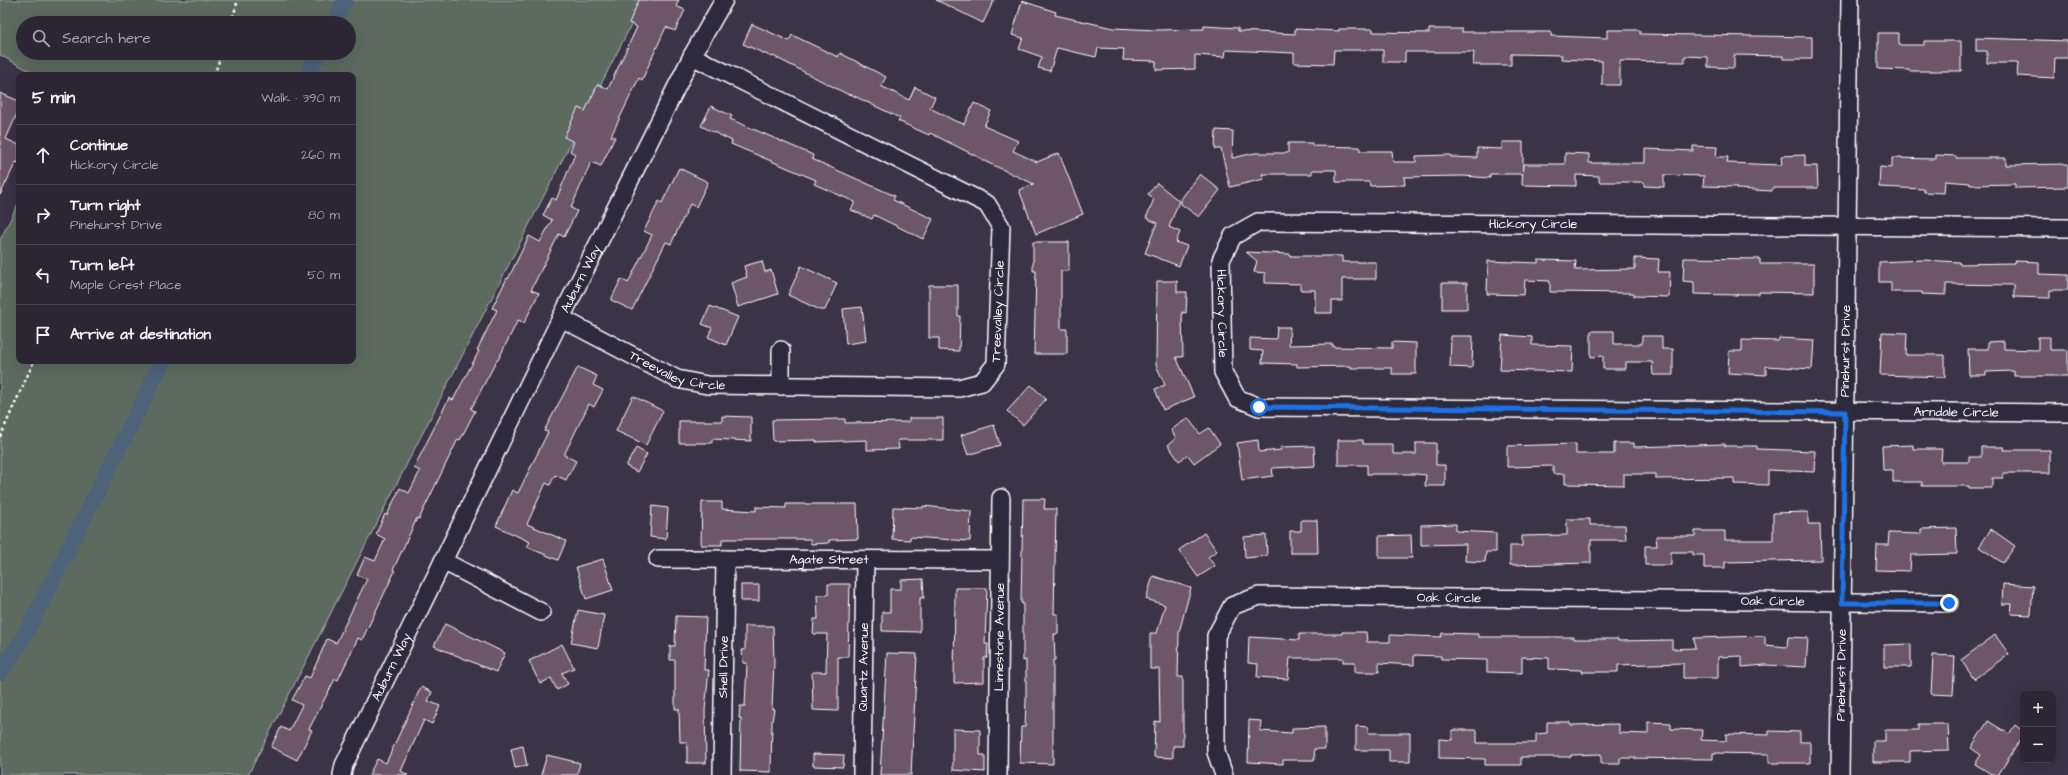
<!DOCTYPE html>
<html lang="en">
<head>
<meta charset="utf-8">
<style>
  :root { --surface:#2c2634; --page:#383240; --text:#f1f3f6; --muted:#a6a5ac; --line:#48434f }
  body { margin:0; font-family:"Architects Daughter",sans-serif; background:var(--page); color:var(--text) }
  .controls { position:absolute; right:12px; bottom:12px; display:grid; overflow:hidden; border-radius:8px; box-shadow:0 4px 16px #0002 }
  .controls button { width:36px; height:36px; display:grid; place-items:center; padding:0; border:0; border-bottom:1px solid var(--line); background:var(--surface); color:var(--text); font:20px sans-serif }
  .stop { position:absolute; width:12px; height:12px; margin:-9px; border:3px solid #1a73e8; border-radius:50%; background:#fff }
  .stop.end { background:#1a73e8; border-color:#fff; box-shadow:0 1px 4px #0008 }
  .list { margin:0; padding:0; list-style:none }
  h2 { display:flex; justify-content:space-between; align-items:center; height:52px; margin:0; padding:0 16px; font-size:17px }
  h2 small { font-size:13px; font-weight:400; color:var(--muted) }
  .list li { display:grid; grid-template-columns:26px 1fr auto; gap:12px; align-items:center; box-sizing:border-box; height:60px; padding:0 16px; border-top:1px solid var(--line) }
  .list b { display:block; font-size:15px; white-space:nowrap }
  .list p { margin:0; font-size:13px; white-space:nowrap; color:var(--muted) }
  .list em { font-size:13px; font-style:normal; color:var(--muted) }
  .icon { flex:none; width:22px; height:22px; fill:none; stroke:currentColor; stroke-width:2; stroke-linecap:round; stroke-linejoin:round }
  .map { position:relative; flex:none; width:2068px; height:775px; overflow:hidden }
  .search { position:absolute; background:var(--surface); box-shadow:0 4px 16px #0002; left:16px; top:16px; width:340px; height:44px; display:flex; align-items:center; gap:10px; box-sizing:border-box; padding:0 14px; border-radius:22px; color:var(--muted); font-size:15px }
  .panel { position:absolute; background:var(--surface); box-shadow:0 4px 16px #0002; left:16px; top:72px; width:340px; height:292px; border-radius:8px }
  .map>svg:first-child { display:block }
</style>
</head>
<body>
<div class="map">
<svg width="2068" height="775" viewBox="0 0 2068 775">
  <rect width="100%" height="100%" fill="#3b3346"/>
  <filter id="ink" filterUnits="userSpaceOnUse"><feTurbulence type="fractalNoise" baseFrequency=".025" numOctaves="2"/><feDisplacementMap in="SourceGraphic" scale="8" xChannelSelector="R" yChannelSelector="G"/><feConvolveMatrix kernelMatrix="1 2 1 2 8 2 1 2 1" color-interpolation-filters="sRGB"/></filter>
  <g filter="url(#ink)">
    <path fill="#5c6a60" stroke="#aeb4b0" fill-rule="evenodd" d="M0,0H644L248,775H0V240L19,202V361H353V75H37L0,55ZM23,23H349V53H23Z"/>
    <g fill="none" stroke-linecap="round" stroke-linejoin="round">
      <g stroke="#4e637a" stroke-width="16">
        <path d="M334,23L345,0"/>
        <path d="M307,75L319,53"/>
        <path d="M0,673L24,637L163,361"/>
      </g>
    </g>
    <g fill="#6d5668" stroke="#fff">
      <path d="M639,0H679L676,6L685,10L675,31L666,27L642,80L639,78L611,136L615,137L601,166L591,162L571,208L577,211L564,237L559,234L531,290L539,293L524,323L518,320L498,360H497L471,409L475,411L460,440L458,439L419,519L417,518L393,570L395,571L362,640L358,638L338,680L335,679L309,729L312,730L297,760L271,747L281,727L289,731L302,705L292,700L305,676L310,678L327,639L336,643L367,579L357,575L365,557L375,561L385,539L376,534L385,514L387,515L400,488L409,493L420,471L414,468L449,398L453,400L479,351L477,350L497,310L492,308L507,278L508,279L529,236L540,242L552,220L543,215L552,198L556,200L575,154L570,151L574,142L564,137L578,108L585,111L598,84L608,89L637,27L629,23Z"/>
      <path d="M936,0H994L983,23Z"/>
      <path d="M1022,1L1056,12L1055,15L1113,28L1156,30L1204,29V26L1238,28V31L1295,34V29L1339,31V29H1373V32L1429,33V29H1462V32H1551V36L1607,38V30H1640V34L1812,37V59H1783V56L1734,55V68L1708,67V57L1685,56V62L1620,61V85H1602V61L1561,59L1562,55L1511,54V65H1473L1474,52H1405V62H1383V50H1334L1333,64L1294,63V53L1226,50L1225,57L1195,55V69L1156,70V61L1123,60L1124,49L1098,48L1096,57L1057,48L1050,71L1038,68L1042,57L1019,49L1023,38L1012,35Z"/>
      <path d="M752,24L789,41L792,35L838,57L840,53L886,77L881,86L909,100L915,87L935,97L930,108L955,121L964,124L974,103L991,111L984,126L1018,141L1013,151L1037,162L1059,153L1083,214L1036,234L1019,190L1034,184L982,160V159L930,133L929,135L898,121L900,118L850,94L849,95L773,56L772,57L743,44Z"/>
      <path d="M1878,33H1899V45H1924V41H1961V71H1909V70L1878,69Z"/>
      <path d="M1976,38L2068,41V58H2055L2054,78L2017,76L2018,63H1987V51H1976Z"/>
      <path d="M0,93L19,101V109L6,139L19,145V163L16,162L0,195Z"/>
      <path d="M711,106L732,116L730,119L813,155L812,159L895,196L893,200L933,219L923,239L874,215L872,219L851,210L855,202L814,184L816,180L731,144L732,141L701,126Z"/>
      <path d="M1216,130L1233,131L1232,158L1255,153H1288V143H1312V146L1360,147V151H1392L1393,162H1416V156L1451,155V157L1477,158V148L1502,149V142H1523V174H1490V178L1463,176L1404,177L1405,185L1370,186L1369,182H1336V170H1312V174H1262L1264,179L1230,187L1221,149H1215Z"/>
      <path d="M1693,146L1717,147L1716,157H1728L1727,163L1782,165L1781,156L1805,155V166H1817L1818,188H1772V191L1736,189V187L1703,186L1704,176L1664,175V187L1644,186V182H1599V176L1576,175V186L1522,185L1523,164H1565V153L1589,154V163H1645V149L1693,151Z"/>
      <path d="M1936,155L1956,156V158H2006V165L2068,164V187L2015,188V184L1970,185V183L1945,181L1944,193L1924,192V189L1879,187L1880,167L1892,168V158L1936,159Z"/>
      <path d="M679,168L708,182L696,207L690,204L671,244L666,242L632,310L611,300L621,279L628,283L652,235L644,231L659,201L662,203Z"/>
      <path d="M1200,174L1220,190L1199,217L1181,204V199Z"/>
      <path d="M1157,183L1179,201L1169,227L1180,232L1176,242L1187,246L1179,266L1145,253L1157,223L1146,218L1154,199L1148,194Z"/>
      <path d="M1033,242H1069V271H1061V329H1067V354H1034L1036,271H1033Z"/>
      <path d="M1246,252L1290,254V256H1342V262H1376V279H1342V301H1332V313H1315V290H1301V284L1265,283V273L1254,272L1257,261Z"/>
      <path d="M1635,258L1659,259L1658,272H1670L1669,297L1634,296V293L1550,292V281L1525,280L1524,295L1487,294L1488,261L1538,263V260L1576,261L1575,270L1635,269Z"/>
      <path d="M1684,258L1760,259V264H1814V293L1759,292V294H1737V295L1694,294V282L1683,281Z"/>
      <path d="M1923,260L1959,262V264L2015,263V261L2039,262V274L2068,275V290H2050V298L2014,297V285L1946,284V295L1922,294V292H1891V282H1879V262Z"/>
      <path d="M762,261L765,272L771,270L778,294L738,307L731,283L747,277L744,266Z"/>
      <path d="M801,266L837,283L825,310H820L788,295Z"/>
      <path d="M1157,281H1177V292H1187L1186,313L1182,312L1183,357H1176L1194,397L1163,410L1155,389L1165,385L1156,365Z"/>
      <rect x="1442" y="283" width="25" height="26"/>
      <path d="M929,285H958V316H960L959,351L939,350V338H929Z"/>
      <path d="M710,306L738,317L726,345L708,337L712,328L702,324Z"/>
      <path d="M862,307L866,341L846,344L843,309Z"/>
      <path d="M1277,327H1290L1289,345L1333,344V347L1392,348V342L1416,343V374H1392V368H1351V366L1297,367V364L1262,363L1263,351L1250,350V338L1276,339Z"/>
      <path d="M1591,331H1614V344H1642V336H1662V349H1673V375H1653L1652,362H1626V369H1603V356L1591,357Z"/>
      <path d="M1882,332L1907,333L1906,355H1945V377L1880,375Z"/>
      <path d="M1502,335L1532,337V345L1573,346L1572,372L1500,370Z"/>
      <path d="M1451,336H1473L1472,368L1450,367Z"/>
      <path d="M2038,337H2050V350H2068V376H2014V371L1986,372V375H1969L1968,349H1988V342L2004,341V349L2038,350Z"/>
      <path d="M1779,338L1814,340L1812,369L1766,366V375L1728,373L1729,351H1742V340L1778,341Z"/>
      <path d="M578,367L597,376L593,385L603,390L594,407L589,404L564,455L576,461L566,480L555,475L550,485L546,483L527,524L566,541L558,560L527,547L530,542L496,526L512,490L518,493L548,432L544,431Z"/>
      <path d="M1031,385L1046,399L1023,425L1007,411Z"/>
      <path d="M633,396L663,411L646,445L616,431Z"/>
      <path d="M722,416L751,417V441L712,439V443H679V421H722Z"/>
      <path d="M909,418H943V440H898L899,449L867,450V440L816,442V440L773,441L772,420L845,419V423L909,422Z"/>
      <path d="M1188,418L1200,434L1209,428L1220,444L1194,463L1188,455L1179,461L1168,445L1176,438L1171,430Z"/>
      <path d="M994,425L1000,445L968,455L961,435Z"/>
      <path d="M1258,440L1259,452L1281,450V447L1314,446L1315,466L1272,468L1273,476L1242,480L1237,443Z"/>
      <path d="M1338,440H1363V444H1393V454H1416V443H1436V465H1445V486H1425L1426,475L1416,474H1367V465H1338Z"/>
      <path d="M1614,443H1634V447L1725,444V446H1757V449L1815,451L1814,472L1768,470V485L1734,484V478L1656,479V474H1624V485L1565,484V474H1553V466L1507,467V446L1576,444V454H1614Z"/>
      <path d="M1913,445V449H1942L1941,462H1969V457H1981V447H2004L2003,450H2050V473H2003V478H1992V488H1969V486H1922V482H1893V470H1883L1882,446Z"/>
      <path d="M636,448L647,454L637,472L626,466Z"/>
      <path d="M1023,499H1045L1044,509H1056L1054,614H1058V634H1054L1055,660H1053V764L1020,763L1021,727H1025L1026,700V660L1023,661V603H1021Z"/>
      <path d="M702,502H722V509L756,511V507L786,508V504H857L858,539L829,540V543L811,544L810,539H722V545H701Z"/>
      <path d="M652,506L668,508L666,539L650,537Z"/>
      <path d="M923,506L971,511L970,541L910,537V540L892,539L893,507L923,508Z"/>
      <path d="M1808,512V524H1820L1821,560L1725,562V568H1704V555H1693V552H1671V565H1645V546H1657L1656,536H1695V531H1725V540H1773V513Z"/>
      <path d="M1567,519H1590V525H1625L1626,540H1591V563L1510,565V546H1522V536L1567,535Z"/>
      <path d="M1301,520H1317L1318,553H1290V531H1301Z"/>
      <path d="M1456,524V531L1496,533V552H1486L1485,562L1465,561L1466,544L1421,545V525Z"/>
      <path d="M1956,528L1957,554L1911,555L1910,571L1876,570L1877,545H1888L1889,533L1921,534V529Z"/>
      <path d="M1991,529L2015,546L2003,563L1979,547Z"/>
      <path d="M1204,533L1217,551L1208,557L1215,566L1198,577L1179,550Z"/>
      <path d="M1266,535L1267,556L1245,558L1244,537Z"/>
      <path d="M1411,535L1412,558H1379V536Z"/>
      <path d="M603,559L613,590L586,599L576,567Z"/>
      <path d="M1153,576L1191,588L1179,632L1178,677H1183V746H1173V758L1154,757L1155,721L1160,722L1159,669H1150V633H1157L1165,605L1146,599Z"/>
      <path d="M923,579L924,598H920V632L882,631V612H890V589H901V580Z"/>
      <path d="M828,584H850L848,657H838V711L813,710L812,672H826L827,634H813L814,619H818L817,595H828Z"/>
      <path d="M2003,584L2033,586L2031,615L2011,614L2012,604H2002Z"/>
      <rect x="741" y="585" width="18" height="16"/>
      <path d="M955,588H987L985,644H988L987,658H984V682L954,683Z"/>
      <path d="M578,610L604,615L598,648L571,643Z"/>
      <path d="M676,616L706,617L704,670H709L705,710L706,763H687V742H680L679,709H675V660H670V646H675Z"/>
      <path d="M445,624L505,653L496,672L434,646Z"/>
      <path d="M745,626H773L774,662L772,709H774L772,721L771,772L740,771L741,718H739L740,706H745L747,663H743L742,650H745Z"/>
      <path d="M1342,632H1366L1367,642H1390V635L1441,637L1442,633L1478,634V637H1574V639H1618V641L1672,640V649L1695,648L1694,638L1765,636V645L1787,647L1788,637L1808,638L1806,667L1765,665L1742,667V656L1718,657V678H1683V663L1618,665V672H1582V670L1549,669V658L1522,657V673L1487,672V660L1441,659V656L1414,655V665L1379,663V672H1355V662H1343V658H1290L1288,679L1257,677L1258,664L1248,663L1249,637L1299,640V634H1342Z"/>
      <path d="M1995,635L2009,654L1974,679L1961,660Z"/>
      <path d="M562,644L574,668L562,673L568,684L557,690L551,678L540,684L529,661Z"/>
      <path d="M1911,644V667H1884V645Z"/>
      <path d="M887,653L917,654L911,775H880Z"/>
      <path d="M1933,655L1955,656L1953,695L1931,694Z"/>
      <path d="M421,687L432,692L428,701L440,706L432,724L424,720L401,771L408,775H369L377,759L386,763Z"/>
      <path d="M1249,720L1261,721L1260,731L1292,733V728L1325,727V749H1314L1315,760H1283V764L1248,762Z"/>
      <path d="M1988,721L2009,734L2015,725L2023,731V736L1998,775H1993L1975,764L1981,755L1971,748Z"/>
      <path d="M1547,722H1570L1571,725L1619,724V733L1648,734V722L1671,723V729L1702,730L1701,740L1726,741V734L1769,735V731L1800,732V742H1810V763H1769V754L1713,753V759L1620,758V764H1601V754L1571,755V757H1521V765H1485V759L1439,758V739L1452,740V730H1477V743H1536V734L1547,733Z"/>
      <path d="M1918,724H1948L1949,750L1910,751V762H1873V741H1885V730H1918Z"/>
      <path d="M1356,726L1368,727V733H1410V762H1389V750H1356Z"/>
      <path d="M953,729L980,730V755H985V772L953,770Z"/>
      <path d="M523,746L527,766L515,768L511,749Z"/>
      <path d="M813,754L844,755L843,767L813,766Z"/>
      <path d="M547,755L580,763L577,775H541Z"/>
    </g>
    <g fill="none" stroke-linecap="round" stroke-linejoin="round">
      <g stroke="#fff" stroke-width="20">
        <g id="street">
          <path id="s1" d="M2068,228L1258,222L1233,236L1221,260L1223,372L1237,398L1259,407L2068,413"/>
          <path id="s2" d="M561,318L677,379L707,385L959,388L982,382L996,364L1001,227L987,204L692,56"/>
          <path d="M781,386V350"/>
          <path id="s3" d="M658,559L1000,560"/>
          <path d="M443,561L541,612"/>
          <path id="s4" d="M342,775L344,765L561,318L692,56L724,0"/>
          <path id="s5" d="M722,775L725,559"/>
          <path id="s6" d="M862,775L865,560"/>
          <path id="s7" d="M998,775L1001,498"/>
          <path id="s8" d="M1224,775L1216,752V636L1232,606L1259,596L1949,603"/>
          <path id="s9" d="M1840,775L1850,0"/>
        </g>
      </g>
      <g stroke="#fff" stroke-width="2.5" stroke-dasharray="3 3" stroke-linecap="butt">
        <path d="M231,23L238,0"/>
        <path d="M214,75L222,53"/>
        <path d="M0,437L34,361"/>
      </g>
      <use href="#street" stroke="#2f2a3d" stroke-width="17"/>
    </g>
  </g>
  <g fill="none" stroke-linecap="round" stroke-linejoin="round" filter="url(#ink)">
    <path stroke="#1a73e8" stroke-width="5" d="M1259,407L1845,412L1842,603H1949"/>
  </g>
  <g text-anchor="middle" dominant-baseline="central" stroke-width="3.5" stroke-linejoin="round" paint-order="stroke">
    <g font-size="13" fill="#fff" stroke="#2f2a3d">
      <text x="1533" y="224">Hickory Circle</text>
      <text stroke="none"><textPath href="#s4" startOffset="551">Auburn Way</textPath></text>
      <text stroke="none"><textPath href="#s2" startOffset="513">Treevalley Circle</textPath></text>
      <text stroke="none"><textPath href="#s1" startOffset="919">Hickory Circle</textPath></text>
      <text stroke="none"><textPath href="#s9" startOffset="424">Pinehurst Drive</textPath></text>
      <text stroke="none"><textPath href="#s2" startOffset="129">Treevalley Circle</textPath></text>
      <text stroke="none"><textPath href="#s1" startOffset="1728">Arndale Circle</textPath></text>
      <text stroke="none"><textPath href="#s3" startOffset="171">Agate Street</textPath></text>
      <text stroke="none"><textPath href="#s8" startOffset="393">Oak Circle</textPath></text>
      <text stroke="none"><textPath href="#s8" startOffset="717">Oak Circle</textPath></text>
      <text stroke="none"><textPath href="#s7" startOffset="138">Limestone Avenue</textPath></text>
      <text stroke="none"><textPath href="#s5" startOffset="108">Shell Drive</textPath></text>
      <text stroke="none"><textPath href="#s6" startOffset="108">Quartz Avenue</textPath></text>
      <text stroke="none"><textPath href="#s4" startOffset="119">Auburn Way</textPath></text>
      <text stroke="none"><textPath href="#s9" startOffset="100">Pinehurst Drive</textPath></text>
    </g>
  </g>
</svg>
<div class="controls">
<button>+</button>
<button>−</button>
</div>
<div class="stop" style="left:1259px;top:407px"></div>
<div class="stop end" style="left:1949px;top:603px"></div>
<div class="search"><svg class="icon" aria-label="search" viewBox="0 0 24 24"><circle cx="10" cy="10" r="6"/><path d="M15 15l6 6"/></svg>Search here</div>
<section class="panel">
<h2>5 min<small>Walk · 390 m</small></h2>
<ul class="list">
<li><svg class="icon" aria-label="ahead" viewBox="0 0 24 24"><path d="M12 20V5M6 11l6-6 6 6"/></svg><div><b>Continue</b><p>Hickory Circle</p></div><em>260 m</em></li>
<li><svg class="icon" aria-label="right" viewBox="0 0 24 24"><path d="M7 20v-9h11M14 6l5 5-5 5"/></svg><div><b>Turn right</b><p>Pinehurst Drive</p></div><em>80 m</em></li>
<li><svg class="icon" aria-label="left" viewBox="0 0 24 24"><path d="M17 20v-9H6M10 6l-5 5 5 5"/></svg><div><b>Turn left</b><p>Maple Crest Place</p></div><em>50 m</em></li>
<li><svg class="icon" aria-label="arrive" viewBox="0 0 24 24"><path d="M6 21V4h12l-3 4 3 4H6"/></svg><div><b>Arrive at destination</b></div></li>
</ul>
</section>
</div>
</body>
</html>
